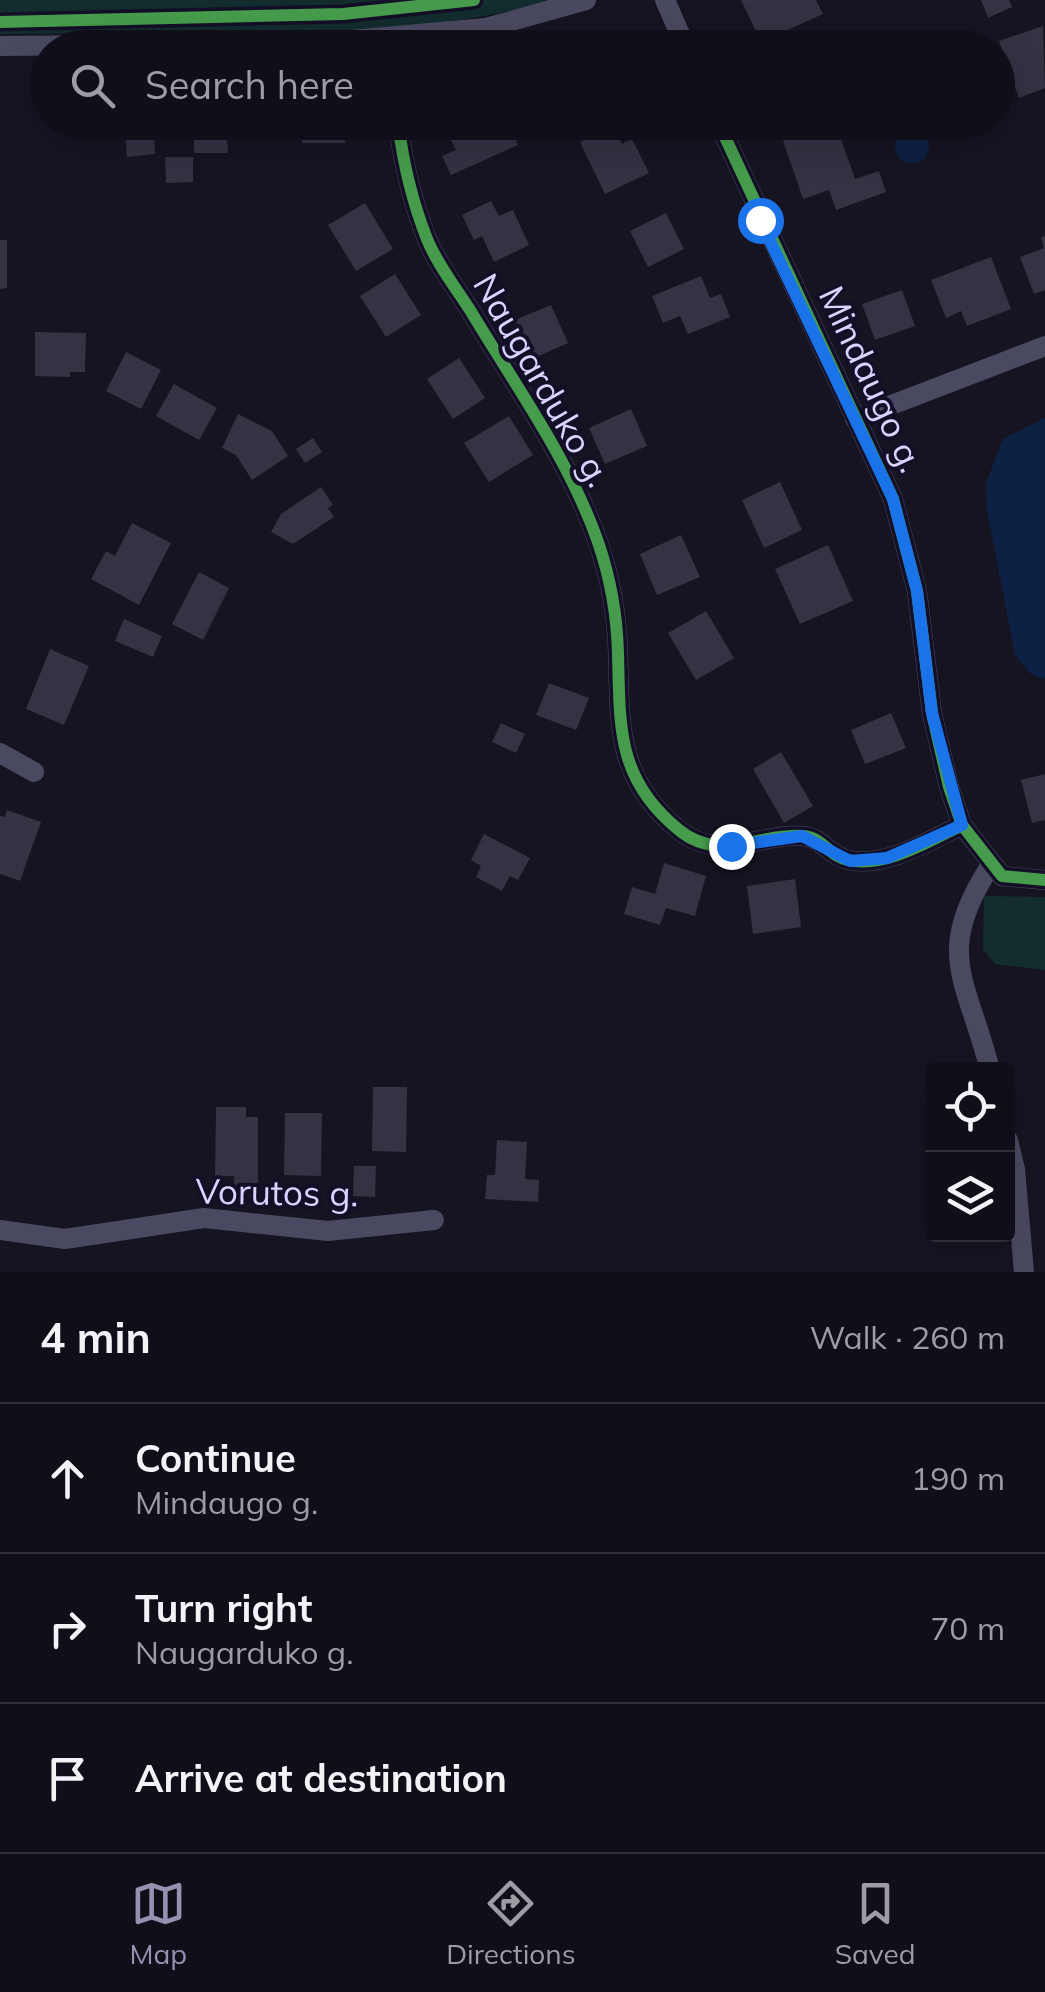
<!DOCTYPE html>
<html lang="en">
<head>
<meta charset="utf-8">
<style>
  :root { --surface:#100f19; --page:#1e1d26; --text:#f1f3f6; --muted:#9c9ca2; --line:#302f38; --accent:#9591b1 }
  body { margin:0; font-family:Mulish,sans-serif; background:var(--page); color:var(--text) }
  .controls { position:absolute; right:30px; bottom:30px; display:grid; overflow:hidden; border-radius:10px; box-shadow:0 10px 40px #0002 }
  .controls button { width:90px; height:90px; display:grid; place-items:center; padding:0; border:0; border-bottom:2px solid var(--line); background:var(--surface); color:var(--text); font:50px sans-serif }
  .stop { position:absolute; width:30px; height:30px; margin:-22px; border:8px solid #1a73e8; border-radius:50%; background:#fff }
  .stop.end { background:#1a73e8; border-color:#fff; box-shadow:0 2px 10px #0008 }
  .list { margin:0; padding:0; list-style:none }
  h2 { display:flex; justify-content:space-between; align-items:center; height:130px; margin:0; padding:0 40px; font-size:42px }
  h2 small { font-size:32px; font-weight:400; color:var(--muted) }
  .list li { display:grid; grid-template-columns:65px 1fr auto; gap:30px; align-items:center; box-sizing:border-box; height:150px; padding:0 40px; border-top:2px solid var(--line) }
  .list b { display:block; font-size:38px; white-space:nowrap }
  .list p { margin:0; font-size:32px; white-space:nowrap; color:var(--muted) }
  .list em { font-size:32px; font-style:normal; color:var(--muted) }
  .icon { flex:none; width:55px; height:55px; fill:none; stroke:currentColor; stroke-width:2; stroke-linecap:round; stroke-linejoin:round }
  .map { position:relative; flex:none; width:1045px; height:1272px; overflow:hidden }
  .search { position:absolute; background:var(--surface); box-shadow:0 10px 40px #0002; left:30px; right:30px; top:30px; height:110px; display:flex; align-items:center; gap:25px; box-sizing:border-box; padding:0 35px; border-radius:55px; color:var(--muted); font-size:38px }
  .sheet { height:580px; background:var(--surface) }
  nav { display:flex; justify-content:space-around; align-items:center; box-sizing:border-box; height:140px; border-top:2px solid var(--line); background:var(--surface); font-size:28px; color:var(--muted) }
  nav a { display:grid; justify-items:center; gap:5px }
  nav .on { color:var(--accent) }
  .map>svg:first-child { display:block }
</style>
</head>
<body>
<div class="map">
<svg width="1045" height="1272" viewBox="0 0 1045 1272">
  <rect width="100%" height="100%" fill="#161421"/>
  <g fill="#132c2d">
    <path d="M0,0H553C386,48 175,32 0,34Z"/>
    <path d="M984,896L1045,897V970L995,964L983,949Z"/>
  </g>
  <g fill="#0d2144">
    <circle cx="912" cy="146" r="17"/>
    <path d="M1045,418V679L1031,674L1015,655L987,510L986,483L1003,439Z"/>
  </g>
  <g fill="#343243">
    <path d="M741,0H816L823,14L761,42Z"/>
    <path d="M981,0H1009L1012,7L988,18Z"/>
    <path d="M1043,26L1045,88L1019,98L999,41Z"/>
    <path d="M110,122H153L155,154L127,157L125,130L110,131Z"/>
    <path d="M182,122H237V140H227L228,153H194V139H182Z"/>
    <rect x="302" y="122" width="43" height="21"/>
    <path d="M450,122H508L518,145L451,175L442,156L456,150L444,125Z"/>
    <path d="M796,122H835L855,179L879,171L886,192L836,210L829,190L803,199L779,129Z"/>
    <path d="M613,125L622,144L632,139L649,173L605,194L580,142Z"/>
    <path d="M165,157H193V182L166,183Z"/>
    <path d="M491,201L499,216L513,210L529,245L494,262L482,236L474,240L462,215Z"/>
    <path d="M365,203L393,249L356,271L328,225Z"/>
    <path d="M666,213L684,249L648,267L630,231Z"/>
    <path d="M1045,236V290L1034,294L1020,257L1044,248L1041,237Z"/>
    <path d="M0,240H7V288L0,289Z"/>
    <path d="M991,257L1011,309L967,326L961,311L946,318L931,280Z"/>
    <path d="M395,274L421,315L386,337L360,296Z"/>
    <path d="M701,276L710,298L721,294L730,317L688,334L680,316L663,323L652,296Z"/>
    <path d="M902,290L915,326L875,340L862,304Z"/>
    <path d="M551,305L568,343L532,359L515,320Z"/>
    <path d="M35,332L86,333L85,372H70V377L35,376Z"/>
    <path d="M126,352L161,370L141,409L106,391Z"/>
    <path d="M459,358L485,398L453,419L427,379Z"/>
    <path d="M174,384L217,408L199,440L156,416Z"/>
    <path d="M631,409L647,446L605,464L589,428Z"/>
    <path d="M238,414L272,431L288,456L252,480L236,455L222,448Z"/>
    <path d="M509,416L533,455L489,482L464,443Z"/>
    <path d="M313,438L322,452L305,463L296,449Z"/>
    <path d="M780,482L802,530L764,548L742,500Z"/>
    <path d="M321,487L333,505L328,508L334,517L293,544L271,532L281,514Z"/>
    <path d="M132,523L171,543L139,605L91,579L106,551L115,556Z"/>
    <path d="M681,535L700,577L657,595L640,554Z"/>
    <path d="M828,545L853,601L800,624L775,569Z"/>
    <path d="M199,572L229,588L203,640L172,624Z"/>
    <path d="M706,611L734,658L696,680L668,633Z"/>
    <path d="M124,619L162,636L153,657L115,641Z"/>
    <path d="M50,649L89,666L64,725L26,709Z"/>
    <path d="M549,683L589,698L576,730L536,715Z"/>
    <path d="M891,713L906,748L865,764L851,730Z"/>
    <path d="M501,723L525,734L516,753L492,742Z"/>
    <path d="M781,752L813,806L784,823L753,769Z"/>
    <path d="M1045,774V820L1032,823L1021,780Z"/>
    <path d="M7,810L41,822L20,881L0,874V816L5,817Z"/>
    <path d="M484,834L530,858L518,880L510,876L502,891L476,877L481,866L471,860Z"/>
    <path d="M664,863L706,876L695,916L666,908L660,925L624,914L632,887L655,894Z"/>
    <path d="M795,879L801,927L753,934L747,886Z"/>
    <path d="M373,1087H407L406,1152L372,1151Z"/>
    <path d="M216,1107H246V1117H258V1191H234V1176H215Z"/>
    <path d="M285,1113H322L321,1176L284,1175Z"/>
    <path d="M497,1140L527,1142L525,1179L539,1180L538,1202L485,1199L487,1175H495Z"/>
    <path d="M354,1166H376L375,1197L353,1196Z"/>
  </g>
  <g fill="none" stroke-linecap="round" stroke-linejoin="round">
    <g stroke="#4a4962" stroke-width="20">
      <path d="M665,0L686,48"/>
      <path d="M0,46L318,43L486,28L586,0"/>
      <path d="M398,122C403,163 412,201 427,239C437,264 456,288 470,310C515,385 569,459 598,542C610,577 617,616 618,653C620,726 616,779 679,830C719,863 759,833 803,836C822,837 829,856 848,860C886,868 929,841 962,825"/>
      <path d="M718,122L893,499L917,591L932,713L949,787L962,825L1002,876L1045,880"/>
      <path d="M855,419L1045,346"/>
      <path d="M0,753L34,772"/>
      <path d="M990,1070C967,979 933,953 991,865"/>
      <path d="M1008,1140L1015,1169L1024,1272"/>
      <path d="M0,1230L65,1239L204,1218L328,1231L434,1220"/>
    </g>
    <g stroke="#130f26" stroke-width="19">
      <g id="cycleway">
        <path d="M0,22L343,14L474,0"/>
        <path d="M398,122C403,163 412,201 427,239C437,264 456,288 470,310C515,385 569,459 598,542C610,577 617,616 618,653C620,726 616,779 679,830C719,863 759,833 803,836C822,837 829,856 848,860C886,868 929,841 962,825"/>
        <path d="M718,122L893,499L917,591L932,713L949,787L962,825L1002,876L1045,880"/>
      </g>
    </g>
    <use href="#cycleway" stroke="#469c4c" stroke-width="12"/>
  </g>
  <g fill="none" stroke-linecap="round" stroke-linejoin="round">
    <path stroke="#1a73e8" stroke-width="12" d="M731,846L802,836L850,861L887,858L962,825L932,713L917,591L893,499L760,220"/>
  </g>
  <g text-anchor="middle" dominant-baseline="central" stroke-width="8" stroke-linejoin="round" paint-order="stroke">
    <g font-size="35" fill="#d9d4ff" stroke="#130f26">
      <text transform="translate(872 379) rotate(65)">Mindaugo g.</text>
      <text transform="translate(543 380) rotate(60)">Naugarduko g.</text>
      <text transform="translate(277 1192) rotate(1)">Vorutos g.</text>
    </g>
  </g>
</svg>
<div class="controls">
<button><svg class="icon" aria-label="locate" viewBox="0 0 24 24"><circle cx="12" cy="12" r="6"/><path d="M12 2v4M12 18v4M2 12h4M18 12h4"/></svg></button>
<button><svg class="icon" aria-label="layers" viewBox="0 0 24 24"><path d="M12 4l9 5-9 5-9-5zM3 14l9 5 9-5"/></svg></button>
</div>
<div class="stop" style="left:760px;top:220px"></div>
<div class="stop end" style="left:731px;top:846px"></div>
<div class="search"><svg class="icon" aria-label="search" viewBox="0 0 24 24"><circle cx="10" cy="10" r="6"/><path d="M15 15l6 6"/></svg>Search here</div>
</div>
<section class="sheet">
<h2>4 min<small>Walk · 260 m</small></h2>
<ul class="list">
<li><svg class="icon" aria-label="ahead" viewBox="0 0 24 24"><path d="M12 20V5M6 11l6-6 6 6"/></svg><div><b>Continue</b><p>Mindaugo g.</p></div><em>190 m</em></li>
<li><svg class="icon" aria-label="right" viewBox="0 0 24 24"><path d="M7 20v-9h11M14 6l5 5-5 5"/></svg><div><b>Turn right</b><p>Naugarduko g.</p></div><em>70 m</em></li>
<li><svg class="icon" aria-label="arrive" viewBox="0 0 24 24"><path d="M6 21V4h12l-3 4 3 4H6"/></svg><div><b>Arrive at destination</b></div></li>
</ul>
</section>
<nav>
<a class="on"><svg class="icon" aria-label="map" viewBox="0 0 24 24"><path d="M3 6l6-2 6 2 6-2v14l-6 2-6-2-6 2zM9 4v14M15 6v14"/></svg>Map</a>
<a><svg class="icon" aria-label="directions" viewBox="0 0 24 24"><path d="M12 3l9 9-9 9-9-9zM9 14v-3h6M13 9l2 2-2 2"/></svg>Directions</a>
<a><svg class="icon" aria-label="saved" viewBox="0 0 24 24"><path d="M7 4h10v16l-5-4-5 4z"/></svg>Saved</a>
</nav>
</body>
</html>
